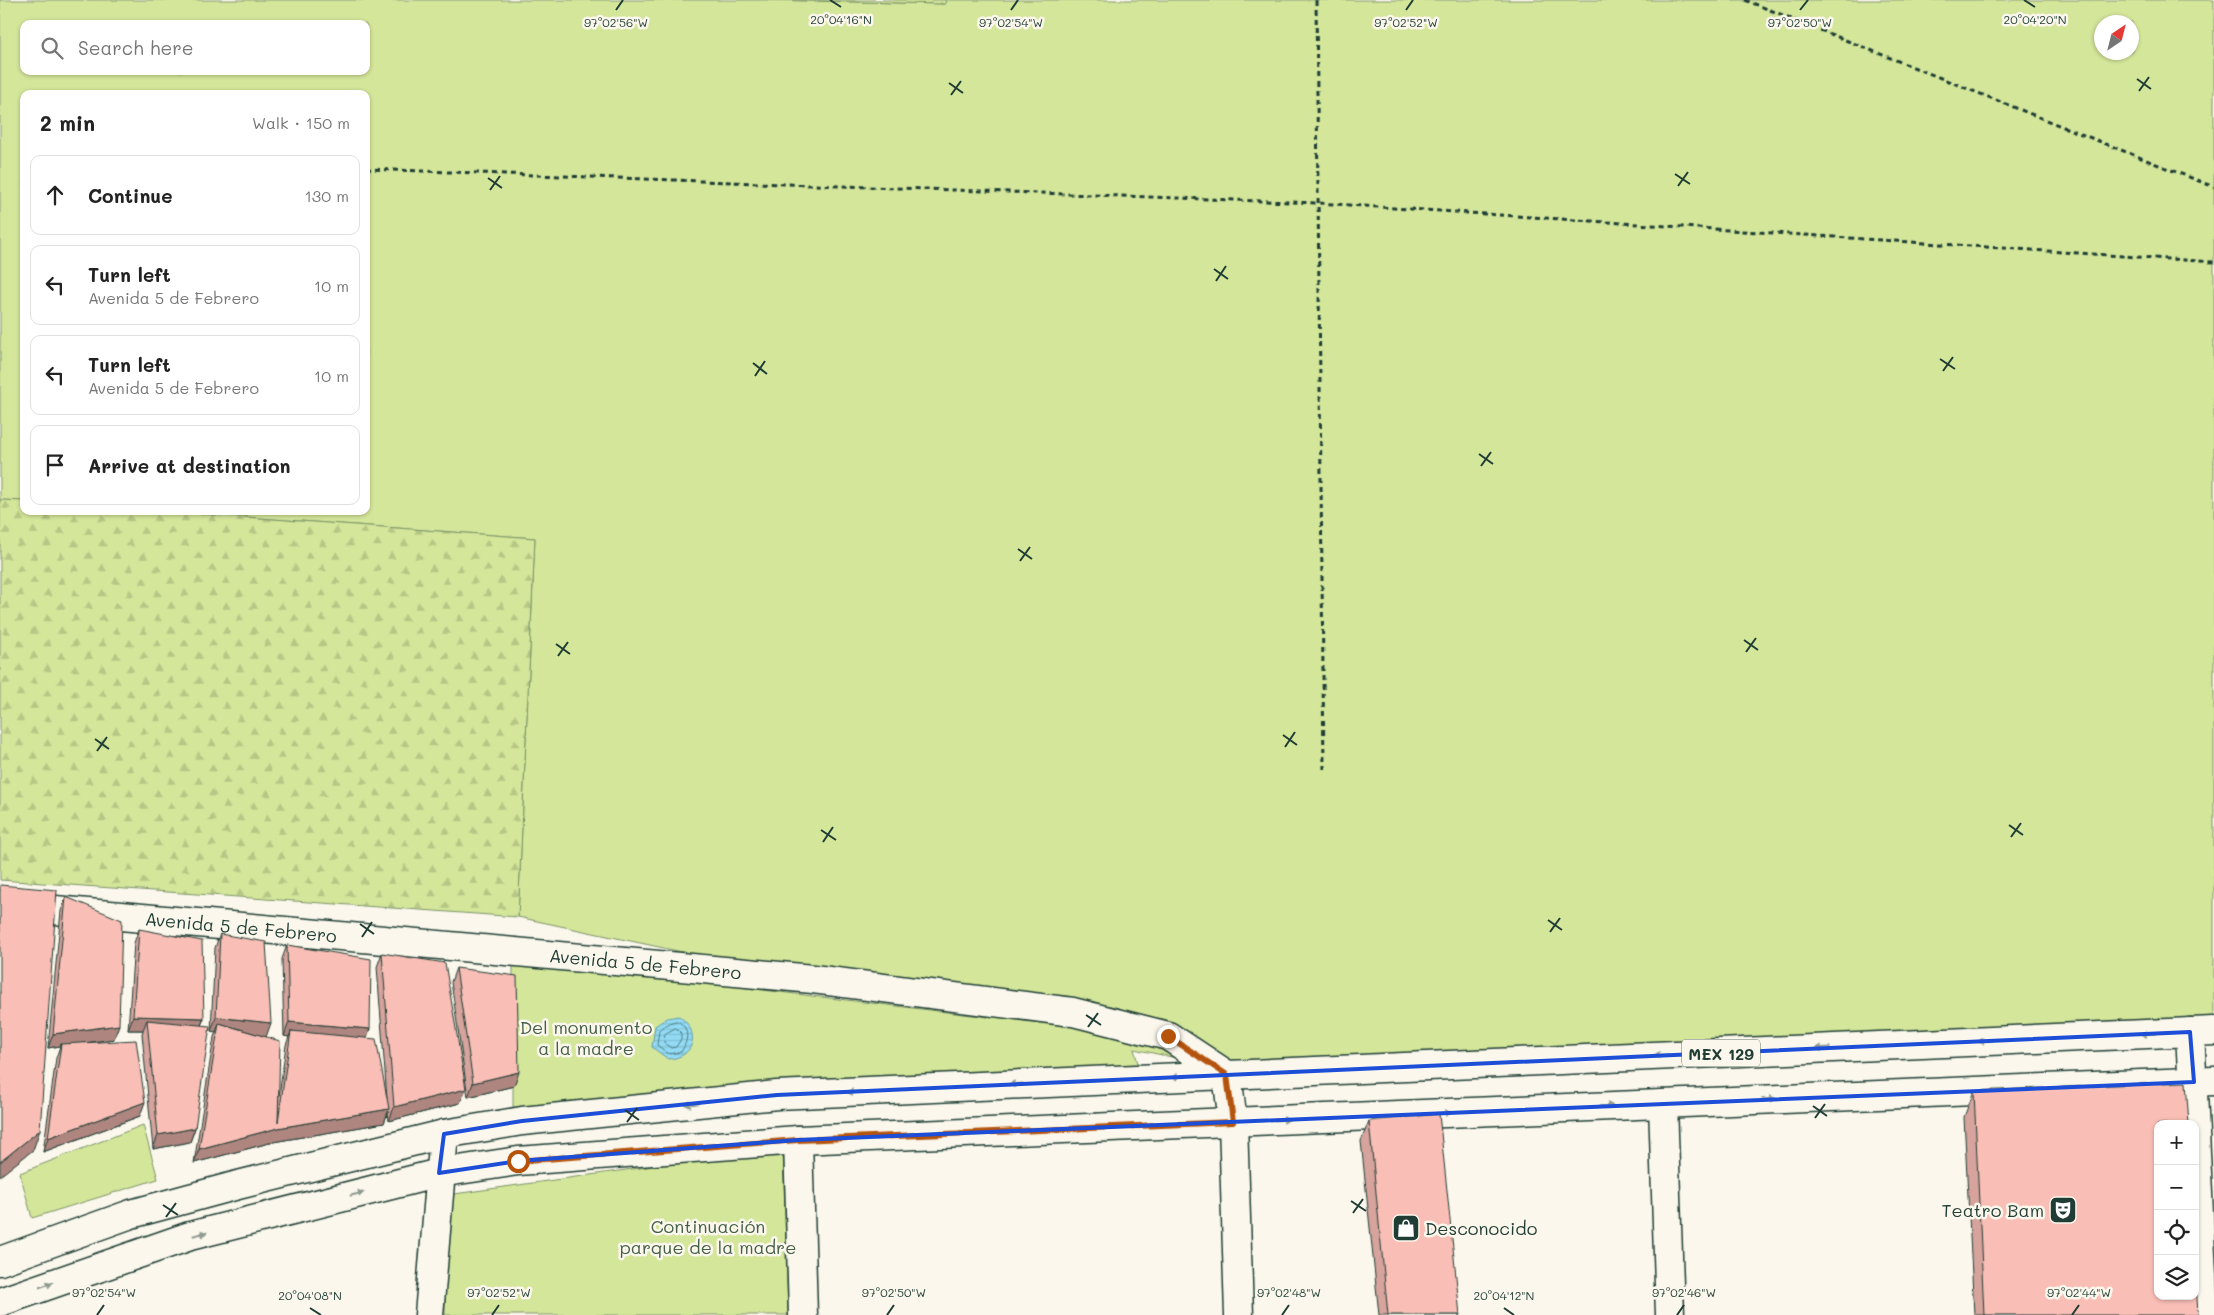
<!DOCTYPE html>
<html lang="en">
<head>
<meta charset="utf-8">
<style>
  :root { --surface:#fff; --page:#f2f2f2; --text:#222; --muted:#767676; --line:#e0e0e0 }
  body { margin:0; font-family:Mali,sans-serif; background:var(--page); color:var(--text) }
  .controls { position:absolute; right:15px; bottom:15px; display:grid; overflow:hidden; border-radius:10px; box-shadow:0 1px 4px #0004 }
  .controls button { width:45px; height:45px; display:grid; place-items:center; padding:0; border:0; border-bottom:1px solid var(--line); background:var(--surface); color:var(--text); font:25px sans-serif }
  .compass { position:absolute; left:2094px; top:15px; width:45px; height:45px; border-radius:50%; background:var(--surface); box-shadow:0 1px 4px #0004; rotate:35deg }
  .stop { position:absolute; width:15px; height:15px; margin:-11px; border:4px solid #b45309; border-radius:50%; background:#fff }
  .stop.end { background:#b45309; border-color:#fff; box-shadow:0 1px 5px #0008 }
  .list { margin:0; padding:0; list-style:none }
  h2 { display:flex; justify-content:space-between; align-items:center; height:65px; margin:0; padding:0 20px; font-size:21px }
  h2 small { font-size:16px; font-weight:400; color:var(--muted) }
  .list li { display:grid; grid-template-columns:32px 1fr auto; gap:15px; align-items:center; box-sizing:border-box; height:80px; margin:0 10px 10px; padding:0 10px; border:1px solid var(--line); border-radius:10px }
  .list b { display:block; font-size:19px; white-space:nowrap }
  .list p { margin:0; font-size:16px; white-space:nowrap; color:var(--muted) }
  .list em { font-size:16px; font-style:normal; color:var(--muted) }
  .icon { flex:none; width:28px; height:28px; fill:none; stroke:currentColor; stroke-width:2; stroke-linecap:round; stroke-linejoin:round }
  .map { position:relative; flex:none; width:2214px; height:1315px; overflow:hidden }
  .search { position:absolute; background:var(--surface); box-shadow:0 1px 4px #0004; left:20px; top:20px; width:350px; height:55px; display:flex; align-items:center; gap:12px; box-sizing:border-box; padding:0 18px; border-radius:10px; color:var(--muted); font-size:19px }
  .panel { position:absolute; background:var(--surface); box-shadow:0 1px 4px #0004; left:20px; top:90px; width:350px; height:425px; border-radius:10px }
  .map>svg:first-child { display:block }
</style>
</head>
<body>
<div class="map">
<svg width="2214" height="1315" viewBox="0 0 2214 1315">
  <defs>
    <pattern id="forest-firs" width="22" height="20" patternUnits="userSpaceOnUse" patternTransform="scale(1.25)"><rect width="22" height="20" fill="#d4e69a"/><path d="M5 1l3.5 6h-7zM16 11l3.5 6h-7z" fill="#b6c685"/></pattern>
    <pattern id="water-rules" width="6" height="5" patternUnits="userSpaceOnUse" patternTransform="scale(1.25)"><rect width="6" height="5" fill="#93dbf5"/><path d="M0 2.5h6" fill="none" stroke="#7ebdd3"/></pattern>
  </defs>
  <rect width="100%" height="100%" fill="#fbf7ec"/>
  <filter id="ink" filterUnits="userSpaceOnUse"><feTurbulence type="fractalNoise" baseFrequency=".02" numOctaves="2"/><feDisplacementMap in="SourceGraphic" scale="10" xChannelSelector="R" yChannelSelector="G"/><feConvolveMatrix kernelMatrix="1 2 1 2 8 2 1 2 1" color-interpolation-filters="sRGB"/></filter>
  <g filter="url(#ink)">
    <g fill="#d4e69a" stroke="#7a9267" fill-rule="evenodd">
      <path d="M0,0H769L944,4L946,0H2214V1022L1242,1072L1134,1049L1140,1071L513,1120V953L754,989L988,1017L518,917L535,538L162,511H366V94H24V501L0,500ZM2102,22H2132V52H2102ZM24,24H366V71H24Z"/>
      <path d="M143,1125L158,1179L32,1218L20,1173Z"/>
      <path d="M783,1148L788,1315H445L447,1195Z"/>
    </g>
    <g fill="url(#forest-firs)" stroke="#7a9267">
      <path d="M769,0H946L945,4Z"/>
      <path d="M0,500L24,501V511H162L535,538L518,917L0,880Z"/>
    </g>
    <path fill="url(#water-rules)" stroke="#659ca8" d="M679,1016C701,1031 695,1058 668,1059L652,1047L655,1026L667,1018Z"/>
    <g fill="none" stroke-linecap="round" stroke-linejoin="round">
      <g stroke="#4d7c81" stroke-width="1">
        <path d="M677,1021C691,1028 688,1041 681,1052L669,1054L657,1045L659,1030L669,1023Z"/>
        <path d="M676,1028L681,1033V1039L676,1047L671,1048L664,1043L665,1034Z"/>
      </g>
      <g stroke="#1f3d34" stroke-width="31">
        <g id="minor">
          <path id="s1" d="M0,905L813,979L1073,1012L1168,1036L1227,1075L1233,1122L1239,1315"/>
          <path d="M2190,1032L2204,1315"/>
          <path d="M1663,1104L1670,1315"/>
          <path d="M798,1140L803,1315"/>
          <path d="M429,1315L444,1134"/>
        </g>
      </g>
      <g stroke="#1f3d34" stroke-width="31">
        <g id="major">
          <path d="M0,1261L131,1214L238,1185L444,1134L522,1121L777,1095L2214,1031"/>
          <path d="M0,1302L190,1236L439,1173L518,1161L798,1140L2214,1081"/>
        </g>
      </g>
      <g stroke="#1f3d34" stroke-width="3" stroke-dasharray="5 4" stroke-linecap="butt">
        <path d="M1316,0L1324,769"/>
        <path d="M1745,0L2214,187"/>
        <path d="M366,169L1318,203L2214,262"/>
      </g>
      <use href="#minor" stroke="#fbf7ec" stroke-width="28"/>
      <use href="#major" stroke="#fbf7ec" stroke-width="28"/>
    </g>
    <g fill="#d6a39d" stroke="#1f3d34">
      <path d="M66,897L114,1039L92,1042L140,1116L43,1152L56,1058L60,1046L48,1048L61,911Z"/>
      <path d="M139,929L204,1018L201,1026L195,1128L190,1142L153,1149L142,1034L143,1030H128L134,943Z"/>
      <path d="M220,934L266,1036L279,1096L286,1045L289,1037L284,1036L282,959L287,945L367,1038L387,1099L377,967L382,953L460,1103L389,1121L388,1112L384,1123L273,1142L194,1163L214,1037L216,1032L211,1031L215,948Z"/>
      <path d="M456,968L514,1086L468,1097L451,982Z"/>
      <path d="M1974,1091L2198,1315H1974L1964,1117Z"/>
      <path d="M1369,1121L1460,1315H1379L1361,1141Z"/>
    </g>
    <g fill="#ae857f" stroke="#1f3d34">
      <path d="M133,1016L204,1018L198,1032L147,1020L143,1030H128Z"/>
      <path d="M216,1017L271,1023L266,1037L219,1023L216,1032L211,1031Z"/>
      <path d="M289,1022L370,1029L365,1043L291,1031L289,1037L284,1036Z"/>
      <path d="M119,1025L114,1039L61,1046V1044L60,1046L48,1048L53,1034Z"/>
      <path d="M519,1072L514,1086L468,1097L473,1083Z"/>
      <path d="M466,1089L460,1103L389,1121L394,1107Z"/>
      <path d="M145,1102L140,1116L43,1152L48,1138Z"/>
      <path d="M389,1109L384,1123L273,1142L194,1163L199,1149L278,1128Z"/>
      <path d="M195,1128L190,1142L153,1149L158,1135Z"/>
      <path d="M40,1130L33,1150L0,1176V1162Z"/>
    </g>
    <g fill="#f9beb6" stroke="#1f3d34">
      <path d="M0,885L57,890L40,1130L0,1162Z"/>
      <path d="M66,897L122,920L119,1025L53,1034Z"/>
      <path d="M139,929L202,941L204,1018L133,1016Z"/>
      <path d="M220,934L266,942L271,1023L216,1017Z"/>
      <path d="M287,945L371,959L370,1029L289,1022Z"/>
      <path d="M382,953L445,963L466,1089L394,1107Z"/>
      <path d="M456,968L517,976L519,1072L473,1083Z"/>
      <path d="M147,1020L210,1026L195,1128L158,1135Z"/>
      <path d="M219,1023L280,1041L278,1122L291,1031L376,1039L389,1109L278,1128L199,1149Z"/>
      <path d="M136,1040L145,1102L48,1138L61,1044Z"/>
      <path d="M2186,1082L2189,1124H2158V1296H2195V1263L2198,1315H1984L1974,1091Z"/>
      <path d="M1439,1114L1460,1315H1388L1369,1121Z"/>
    </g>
    <defs><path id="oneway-solid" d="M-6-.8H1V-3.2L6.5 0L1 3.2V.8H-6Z" transform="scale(1.25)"/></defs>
    <g fill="#8d9a90">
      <use href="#oneway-solid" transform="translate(2148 1034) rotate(177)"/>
      <use href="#oneway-solid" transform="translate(1985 1041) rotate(177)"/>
      <use href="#oneway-solid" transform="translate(1823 1048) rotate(177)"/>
      <use href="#oneway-solid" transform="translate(1661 1055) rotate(177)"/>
      <use href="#oneway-solid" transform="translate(1179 1077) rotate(177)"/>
      <use href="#oneway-solid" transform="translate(1016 1084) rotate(177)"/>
      <use href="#oneway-solid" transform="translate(854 1092) rotate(177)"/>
      <use href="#oneway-solid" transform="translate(1769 1099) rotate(-2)"/>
      <use href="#oneway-solid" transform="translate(692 1104) rotate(174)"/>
      <use href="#oneway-solid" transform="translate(1606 1106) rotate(-2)"/>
      <use href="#oneway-solid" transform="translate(1444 1113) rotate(-2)"/>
      <use href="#oneway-solid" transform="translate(1282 1120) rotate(-2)"/>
      <use href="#oneway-solid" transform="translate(357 1194) rotate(-14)"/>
      <use href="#oneway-solid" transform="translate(200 1234) rotate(-14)"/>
      <use href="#oneway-solid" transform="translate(46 1285) rotate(-19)"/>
    </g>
  </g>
  <g fill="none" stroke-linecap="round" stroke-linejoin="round" filter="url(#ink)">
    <path stroke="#b45309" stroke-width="6" d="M518,1161L798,1140L1233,1122L1227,1075L1168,1036"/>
  </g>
  <path fill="none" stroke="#1d4ed8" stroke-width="4" stroke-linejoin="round" d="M2190,1032L2194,1082L798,1140L518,1161L439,1173L444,1134L522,1121L777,1095Z"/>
  <path fill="none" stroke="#1f3d34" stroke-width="2" d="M830,0L841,7M2024,0L2035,7M616,10L623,0M1011,10L1018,0M1406,10L1413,0M1800,10L1808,0M2137,79L2151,89M949,83L963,93M2139,91L2149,77M951,95L961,81M1675,174L1690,184M488,178L502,188M1678,186L1688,172M490,190L500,176M1214,269L1228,279M1216,281L1226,266M1940,359L1955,369M753,363L767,374M1943,371L1953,357M755,376L765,361M1479,454L1493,464M1481,466L1491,452M1018,549L1032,559M1020,561L1030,547M1744,640L1758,650M556,644L570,654M1746,652L1756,638M558,656L568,642M1283,735L1297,745M95,739L109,749M1285,747L1295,732M97,751L107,737M2009,825L2023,835M821,830L836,840M2011,837L2021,823M823,842L833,827M1548,920L1562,930M360,924L374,934M1550,932L1560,918M362,937L372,922M1086,1015L1101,1025M1088,1027L1098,1013M1813,1106L1827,1116M625,1110L639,1120M1815,1118L1825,1104M627,1122L637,1108M1351,1201L1366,1211M163,1205L178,1215M1353,1213L1363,1199M166,1217L176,1203M310,1308L321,1315M1504,1308L1514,1315M97,1315L104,1305M492,1315L499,1305M887,1315L894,1305M1282,1315L1289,1305M1677,1315L1684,1305M2072,1315L2079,1305"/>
  <defs>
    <g id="theatre-square" transform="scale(1.4375)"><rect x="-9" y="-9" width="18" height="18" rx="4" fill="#1f3d34" stroke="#fbf7ec"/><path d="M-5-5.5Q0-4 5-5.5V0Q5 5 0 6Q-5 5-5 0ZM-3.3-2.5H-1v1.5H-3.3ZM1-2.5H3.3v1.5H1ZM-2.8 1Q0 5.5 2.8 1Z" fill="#fff"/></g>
    <g id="shop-square" transform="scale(1.4375)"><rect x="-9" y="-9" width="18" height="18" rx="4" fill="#1f3d34" stroke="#fbf7ec"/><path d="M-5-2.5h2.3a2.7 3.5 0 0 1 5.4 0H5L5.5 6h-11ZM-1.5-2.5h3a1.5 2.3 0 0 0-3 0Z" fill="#fff"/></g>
  </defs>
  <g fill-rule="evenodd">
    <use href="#theatre-square" x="2063" y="1210"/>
    <use href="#shop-square" x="1406" y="1228"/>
  </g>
  <g text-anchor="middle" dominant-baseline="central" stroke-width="5" stroke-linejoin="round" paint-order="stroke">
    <rect fill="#fbf7ec" stroke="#61756b" stroke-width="1" x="1682" y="1039.5" width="78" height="27" rx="4"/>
    <g font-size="16" font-weight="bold" fill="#1f3d34">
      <text x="1721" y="1053">MEX 129</text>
    </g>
    <g font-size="18" fill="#1f3d34" stroke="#fbf7ec">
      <text stroke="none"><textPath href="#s1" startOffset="242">Avenida 5 de Febrero</textPath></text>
      <text stroke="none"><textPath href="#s1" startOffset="648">Avenida 5 de Febrero</textPath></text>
    </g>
    <g font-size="18" fill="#435f48" stroke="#fbf7ec">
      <text x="586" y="1027">Del monumento<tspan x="586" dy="21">a la madre</tspan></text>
      <text x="708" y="1226">Continuación<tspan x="708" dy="21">parque de la madre</tspan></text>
    </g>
    <g font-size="18" fill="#1f3d34" stroke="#fbf7ec" text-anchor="end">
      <text x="2044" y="1210">Teatro Bam</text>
      <text x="1425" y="1228" text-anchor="start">Desconocido</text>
    </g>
  </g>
  <g font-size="12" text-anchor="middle" fill="#1f3d34" stroke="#fbf7ec" stroke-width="5" stroke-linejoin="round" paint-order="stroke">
    <text x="841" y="24">20°04'16"N</text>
    <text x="2035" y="24">20°04'20"N</text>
    <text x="616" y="27">97°02'56"W</text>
    <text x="1011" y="27">97°02'54"W</text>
    <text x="1406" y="27">97°02'52"W</text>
    <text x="1800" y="27">97°02'50"W</text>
    <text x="104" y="1297">97°02'54"W</text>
    <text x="499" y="1297">97°02'52"W</text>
    <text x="894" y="1297">97°02'50"W</text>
    <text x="1289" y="1297">97°02'48"W</text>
    <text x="1684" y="1297">97°02'46"W</text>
    <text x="2079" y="1297">97°02'44"W</text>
    <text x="310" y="1300">20°04'08"N</text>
    <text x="1504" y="1300">20°04'12"N</text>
  </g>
</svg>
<div class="controls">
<button>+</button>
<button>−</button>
<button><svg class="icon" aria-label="locate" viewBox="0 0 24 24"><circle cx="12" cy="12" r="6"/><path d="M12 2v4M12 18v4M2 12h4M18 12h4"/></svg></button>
<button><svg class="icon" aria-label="layers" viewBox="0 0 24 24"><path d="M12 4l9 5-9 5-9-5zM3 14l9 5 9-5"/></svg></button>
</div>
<svg class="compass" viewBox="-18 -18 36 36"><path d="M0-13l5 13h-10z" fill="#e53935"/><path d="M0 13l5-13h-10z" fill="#767676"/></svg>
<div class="stop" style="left:518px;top:1161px"></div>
<div class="stop end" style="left:1168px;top:1036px"></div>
<div class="search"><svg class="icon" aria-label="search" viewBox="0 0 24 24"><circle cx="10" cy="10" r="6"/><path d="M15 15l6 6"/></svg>Search here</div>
<section class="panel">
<h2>2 min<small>Walk · 150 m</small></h2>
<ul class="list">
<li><svg class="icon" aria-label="ahead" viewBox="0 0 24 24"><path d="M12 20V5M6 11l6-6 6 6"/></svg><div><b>Continue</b></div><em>130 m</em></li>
<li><svg class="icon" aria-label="left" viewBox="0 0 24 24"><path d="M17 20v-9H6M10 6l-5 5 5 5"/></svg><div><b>Turn left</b><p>Avenida 5 de Febrero</p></div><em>10 m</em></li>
<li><svg class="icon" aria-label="left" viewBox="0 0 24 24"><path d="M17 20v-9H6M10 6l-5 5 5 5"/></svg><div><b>Turn left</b><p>Avenida 5 de Febrero</p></div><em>10 m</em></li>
<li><svg class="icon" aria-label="arrive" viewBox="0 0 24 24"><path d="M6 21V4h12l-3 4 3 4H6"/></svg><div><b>Arrive at destination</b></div></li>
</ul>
</section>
</div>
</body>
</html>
